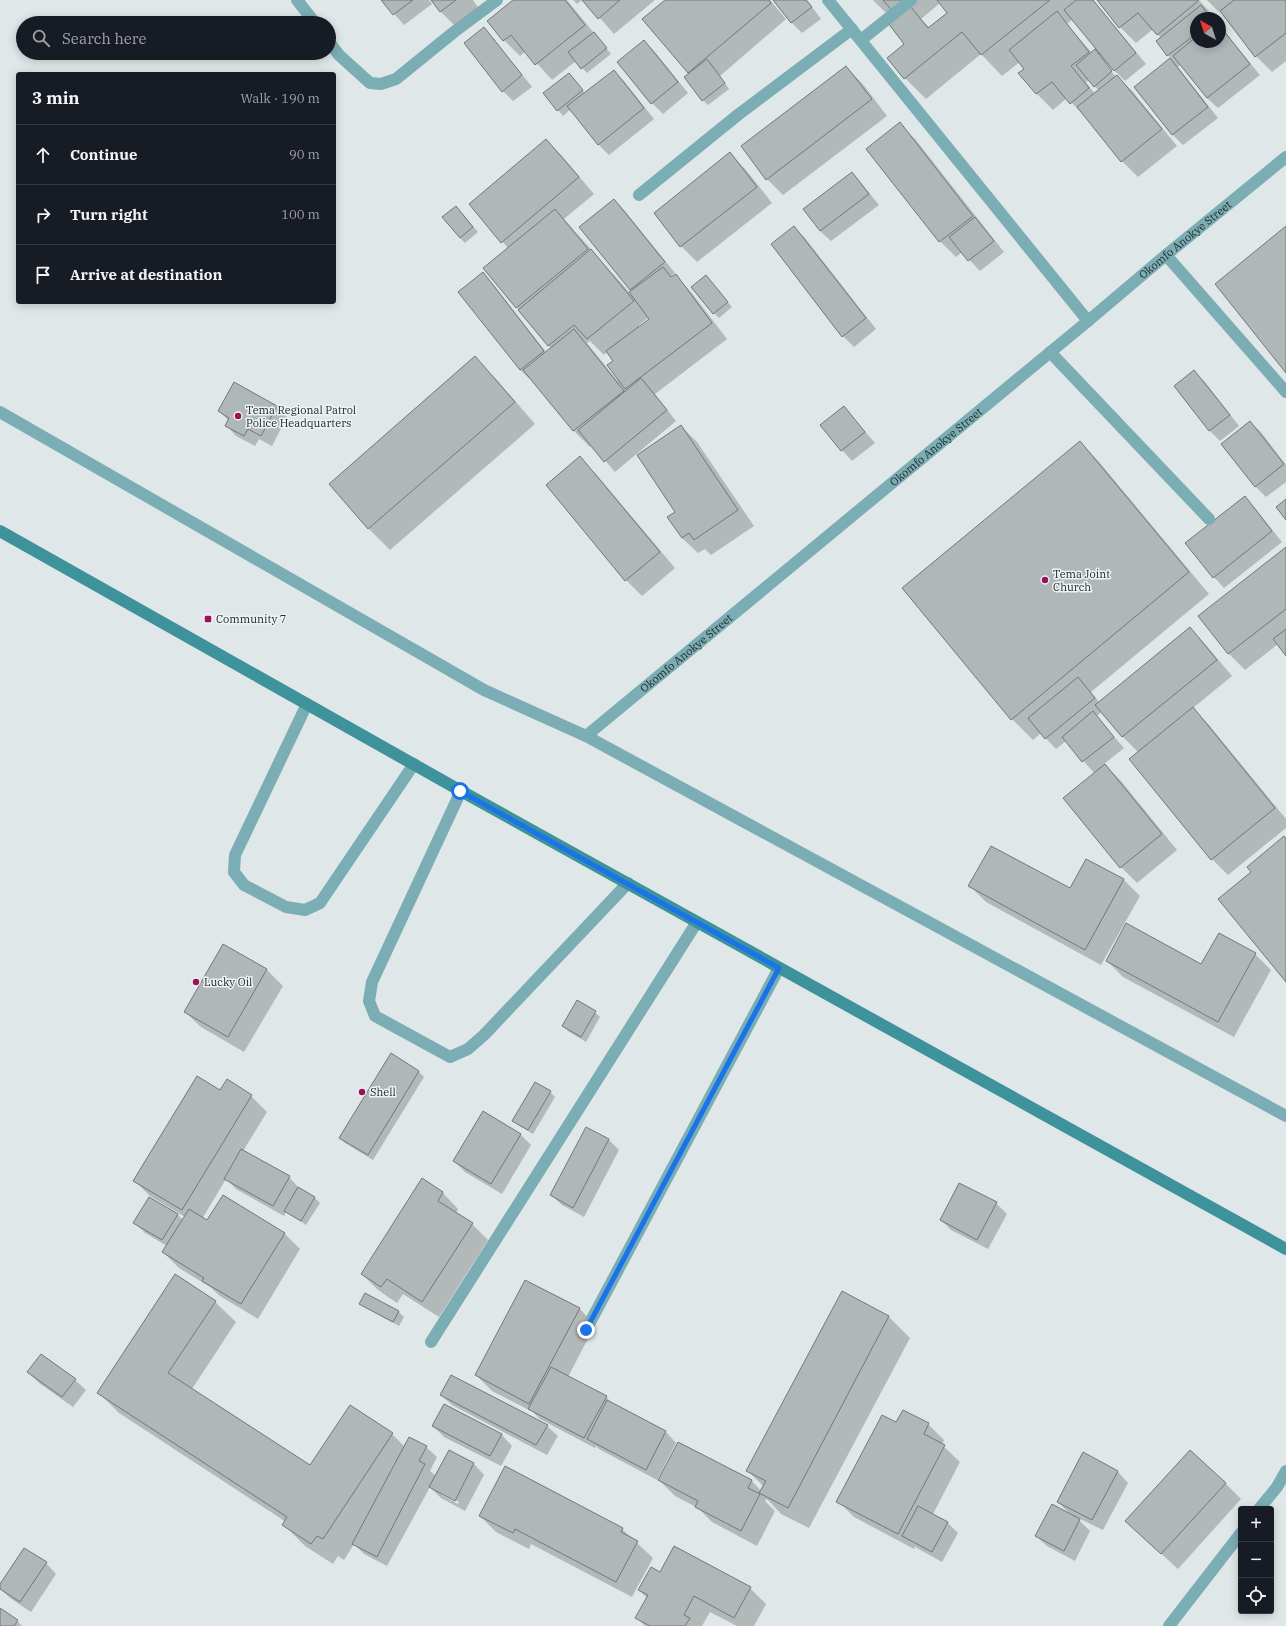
<!DOCTYPE html>
<html lang="en">
<head>
<meta charset="utf-8">
<style>
  :root { --surface:#171b24; --page:#20242c; --text:#f1f3f6; --muted:#9ea1a6; --line:#363941 }
  body { margin:0; font-family:"IBM Plex Serif",serif; background:var(--page); color:var(--text) }
  .controls { position:absolute; right:12px; bottom:12px; display:grid; overflow:hidden; border-radius:4px; box-shadow:0 2px 10px #0003 }
  .controls button { width:36px; height:36px; display:grid; place-items:center; padding:0; border:0; border-bottom:1px solid var(--line); background:var(--surface); color:var(--text); font:20px sans-serif }
  .compass { position:absolute; left:1190px; top:12px; width:36px; height:36px; border-radius:50%; background:var(--surface); box-shadow:0 2px 10px #0003; rotate:321deg }
  .stop { position:absolute; width:12px; height:12px; margin:-9px; border:3px solid #1a73e8; border-radius:50%; background:#fff }
  .stop.end { background:#1a73e8; border-color:#fff; box-shadow:0 1px 4px #0008 }
  .list { margin:0; padding:0; list-style:none }
  h2 { display:flex; justify-content:space-between; align-items:center; height:52px; margin:0; padding:0 16px; font-size:17px }
  h2 small { font-size:13px; font-weight:400; color:var(--muted) }
  .list li { display:grid; grid-template-columns:26px 1fr auto; gap:12px; align-items:center; box-sizing:border-box; height:60px; padding:0 16px; border-top:1px solid var(--line) }
  .list b { display:block; font-size:15px; white-space:nowrap }
  .list em { font-size:13px; font-style:normal; color:var(--muted) }
  .icon { flex:none; width:22px; height:22px; fill:none; stroke:currentColor; stroke-width:2; stroke-linecap:round; stroke-linejoin:round }
  .map { position:relative; flex:none; width:1286px; height:1626px; overflow:hidden }
  .search { position:absolute; background:var(--surface); box-shadow:0 2px 10px #0003; left:16px; top:16px; width:320px; height:44px; display:flex; align-items:center; gap:10px; box-sizing:border-box; padding:0 14px; border-radius:22px; color:var(--muted); font-size:15px }
  .panel { position:absolute; background:var(--surface); box-shadow:0 2px 10px #0003; left:16px; top:72px; width:320px; height:232px; border-radius:4px }
  .map>svg:first-child { display:block }
</style>
</head>
<body>
<div class="map">
<svg width="1286" height="1626" viewBox="0 0 1286 1626">
  <rect width="100%" height="100%" fill="#e0e7e8"/>
  <g fill="#0003" fill-rule="evenodd">
    <path d="M382,0H429L432,4L404,25Z"/>
    <path d="M432,0H473L480,10L457,28L441,12Z"/>
    <path d="M515,0H567L611,54L587,73L576,61L552,80L526,51L520,56L504,40Z"/>
    <path d="M573,0H582L577,4Z"/>
    <path d="M584,0H655L614,34Z"/>
    <path d="M667,0H770L786,19L720,76L729,89L708,105L703,100L690,74L644,20Z"/>
    <path d="M774,0H807L821,19L802,33L792,23Z"/>
    <path d="M873,0H1093L1146,64L1125,81L1115,71L1073,19L1067,24L1092,53L1099,56L1116,77L1117,76L1133,92L1177,146L1138,177L1122,161L1087,118L1067,98L1053,110L1037,94L1020,73L1025,69L1020,62L1002,76L981,54L926,99L905,78L906,44L888,15ZM940,3L948,13L930,28L921,19ZM1089,80L1099,91L1095,94L1086,82Z"/>
    <path d="M1098,0H1199L1214,17L1196,18V42H1220V26L1260,75L1218,108L1207,98L1181,64L1178,67L1218,118L1183,145L1173,135L1135,87L1171,59L1157,41L1161,38L1153,29L1136,43L1120,27Z"/>
    <path d="M1207,0H1286V61L1272,72L1256,56L1220,10L1219,12Z"/>
    <path d="M484,28L494,39L532,87L513,101L503,91Z"/>
    <path d="M644,41L655,52L688,93L663,114L652,103Z"/>
    <path d="M846,67L862,83L887,116L783,195L767,179Z"/>
    <path d="M614,71L624,81L654,119L609,155L598,144L571,109L563,116L545,94L574,79L585,93Z"/>
    <path d="M899,124L915,139L1004,252L980,271L962,252L956,257L940,241L868,149Z"/>
    <path d="M546,140L562,156L594,194L564,219L630,293L632,291L631,289L614,200L625,211L675,273L671,276L673,277L676,276L691,292L727,339L655,394L676,421L615,472L592,445L590,447L574,431L532,379L531,380L520,370L483,274L493,284L546,352L551,348L484,268L508,248L470,204ZM649,317L651,319L640,327L639,325ZM590,341L604,355L607,352L614,361L618,378L617,380L587,343Z"/>
    <path d="M730,154L746,170L772,203L697,262L681,246Z"/>
    <path d="M852,173L862,184L879,205L831,241L820,231Z"/>
    <path d="M461,212L478,232L465,243L460,238Z"/>
    <path d="M794,227L805,238L876,329L854,347L843,336L772,244Z"/>
    <path d="M711,282L732,307L719,318L714,313Z"/>
    <path d="M475,358L496,379L535,424L390,550L369,529L330,484Z"/>
    <path d="M1194,372L1205,382L1239,426L1220,441L1210,431L1175,387Z"/>
    <path d="M234,384L277,407L287,417L272,446L259,439L255,446L236,436L226,425L229,421L219,411Z"/>
    <path d="M844,407L875,443L852,461L842,450Z"/>
    <path d="M1250,422L1261,432L1286,465V482L1266,497L1256,487L1222,444Z"/>
    <path d="M681,426L697,442L754,526L711,555L705,549L698,553L682,538L676,512Z"/>
    <path d="M1080,442L1100,463L1209,594L1091,692L1099,702L1190,628L1205,644L1232,676L1193,708L1209,725L1286,819V828L1228,875L1212,859L1131,759L1139,753L1123,737L1102,712L1096,716L1124,748L1104,764L1121,781L1177,850L1137,883L1121,867L1065,798L1095,774L1066,741L1056,749L1041,733L1033,740L1012,719L903,588Z"/>
    <path d="M580,458L596,474L675,568L642,596L626,580Z"/>
    <path d="M1244,497L1255,508L1282,542L1224,588L1214,577Z"/>
    <path d="M1286,548V654L1278,644L1245,670L1229,654L1199,616Z"/>
    <path d="M1086,860L1124,880L1140,896L1101,965L986,902L970,886L1070,890Z"/>
    <path d="M223,945L267,970L283,986L244,1052L201,1027L185,1012Z"/>
    <path d="M1255,954L1271,970L1234,1037L1123,977L1107,961L1202,965Z"/>
    <path d="M595,1012L600,1017L586,1042L568,1031L563,1026Z"/>
    <path d="M391,1055L419,1072L424,1077L373,1160L345,1143L340,1138Z"/>
    <path d="M220,1091L251,1096L267,1112L243,1151L289,1177L299,1188L315,1198L320,1203L306,1225L286,1212L284,1216L236,1189L226,1179L202,1219L207,1222L284,1233L300,1249L258,1319L220,1296L210,1287L179,1268L163,1252L167,1246L145,1233L134,1222L149,1198L178,1215L183,1220L185,1217L150,1196L134,1180Z"/>
    <path d="M550,1092L555,1097L533,1134L518,1125L513,1120Z"/>
    <path d="M586,1128L609,1140L619,1150L584,1217L562,1205L551,1195Z"/>
    <path d="M520,1134L531,1145L502,1194L465,1172L454,1161Z"/>
    <path d="M422,1180L443,1193L458,1209L456,1213L472,1224L488,1240L439,1317L403,1294L397,1303L378,1290L362,1274Z"/>
    <path d="M996,1203L1007,1214L988,1249L951,1230L941,1220Z"/>
    <path d="M526,1281L580,1309L595,1325L568,1377L606,1397L614,1405L666,1432L676,1443L657,1480L599,1449L596,1446L595,1448L540,1419L533,1412L492,1391L476,1375Z"/>
    <path d="M842,1292L889,1317L910,1338L809,1528L781,1514L767,1499L765,1501L775,1511L757,1546L712,1522L698,1508L675,1496L659,1480L679,1443L752,1481L761,1491L764,1487L748,1471Z"/>
    <path d="M365,1294L399,1312L404,1317L399,1326L366,1308L361,1303Z"/>
    <path d="M215,1302L236,1322L192,1389L310,1467L392,1434L405,1447H426L437,1457L430,1471L436,1476L449,1451L474,1464L484,1475L465,1511L441,1498L430,1487L387,1566L364,1554L354,1544L344,1560L338,1556L333,1564L305,1546L284,1525L286,1522L119,1413L98,1392ZM442,1493L459,1502L458,1504L442,1495Z"/>
    <path d="M28,1372L75,1380L86,1390L73,1407L39,1383Z"/>
    <path d="M441,1395L547,1426L558,1436L547,1455L452,1405Z"/>
    <path d="M444,1405L502,1435L512,1446L501,1466L444,1437L433,1426Z"/>
    <path d="M903,1411L928,1424L944,1440L942,1445L960,1462L933,1514L947,1522L958,1533L942,1562L915,1547L914,1549L854,1517L838,1501L896,1423Z"/>
    <path d="M1083,1454L1118,1472L1128,1483L1103,1530L1076,1517L1090,1531L1075,1561L1047,1546L1036,1536L1072,1516L1058,1502Z"/>
    <path d="M1225,1483L1241,1499L1178,1569L1142,1536Z"/>
    <path d="M480,1516L622,1529L653,1558L632,1597L531,1544L529,1549L496,1532Z"/>
    <path d="M46,1563L56,1574L31,1612L10,1598L0,1588V1586Z"/>
    <path d="M750,1588L766,1604L754,1626H737L710,1612L702,1626H645L637,1618L647,1598L639,1590Z"/>
    <path d="M0,1609L17,1621L22,1626H0Z"/>
  </g>
  <g fill="#b0b7b8" stroke="#727879">
    <path d="M381,0H413L393,15Z"/>
    <path d="M431,0H456L440,12Z"/>
    <path d="M513,0H565L585,25L535,65L511,35L503,41L487,21Z"/>
    <path d="M582,0H620L598,19Z"/>
    <path d="M665,0H769L771,3L688,73L642,19Z"/>
    <path d="M773,0H806L812,7L791,23Z"/>
    <path d="M883,0H909L894,13Z"/>
    <path d="M937,0H1050L981,55L962,32L904,79L887,58L904,44L888,23L910,6L928,28L947,13Z"/>
    <path d="M1076,0H1093L1136,53L1114,71L1064,10Z"/>
    <path d="M1097,0H1198V1L1157,35L1138,13L1119,28Z"/>
    <path d="M1234,0H1286V33L1255,57L1220,11Z"/>
    <path d="M1201,5L1211,18H1196V34L1167,56L1156,41Z"/>
    <path d="M1057,11L1089,52L1071,66L1089,88L1070,104L1052,82L1036,94L1018,73L1024,69L1009,50Z"/>
    <path d="M1220,26L1250,64L1207,98L1173,56L1196,37V42H1220Z"/>
    <path d="M484,27L522,75L502,92L464,43Z"/>
    <path d="M594,32L607,48L581,69L568,52Z"/>
    <path d="M644,40L678,82L651,104L617,62Z"/>
    <path d="M1095,49L1112,71L1094,87L1076,65Z"/>
    <path d="M1170,58L1208,107L1172,135L1134,87Z"/>
    <path d="M707,59L725,83L702,101L684,77Z"/>
    <path d="M846,66L872,99L766,180L741,146Z"/>
    <path d="M614,70L644,108L598,145L567,106Z"/>
    <path d="M569,73L583,90L557,111L543,93Z"/>
    <path d="M1117,75L1162,129L1121,162L1077,107Z"/>
    <path d="M900,122L973,216L939,242L866,149Z"/>
    <path d="M546,139L579,177L501,243L469,204Z"/>
    <path d="M730,152L757,187L680,247L654,213Z"/>
    <path d="M852,172L869,194L820,231L803,209Z"/>
    <path d="M614,199L665,262L630,290L579,227Z"/>
    <path d="M456,206L473,227L460,238L442,217Z"/>
    <path d="M555,209L588,249L516,308L483,268Z"/>
    <path d="M975,217L994,241L968,261L949,237Z"/>
    <path d="M794,226L866,318L842,337L771,244Z"/>
    <path d="M1286,226V373L1215,284Z"/>
    <path d="M591,249L634,301L587,339L574,325L548,346L518,310Z"/>
    <path d="M663,267L671,277L676,274L712,323L625,389L607,365L613,361L606,351L649,319L629,292Z"/>
    <path d="M483,272L544,351L520,370L458,292Z"/>
    <path d="M706,275L728,302L713,314L691,287Z"/>
    <path d="M574,329L624,391L573,431L523,370Z"/>
    <path d="M475,356L515,402L368,529L329,484Z"/>
    <path d="M1194,370L1230,415L1209,431L1174,386Z"/>
    <path d="M641,378L667,410L604,462L578,430Z"/>
    <path d="M234,382L277,406L261,436L248,429L244,436L225,426L229,418L218,411Z"/>
    <path d="M844,406L865,432L841,451L820,425Z"/>
    <path d="M1250,421L1284,464L1255,487L1221,444Z"/>
    <path d="M681,425L738,510L694,540L689,533L682,538L667,517L675,512L637,455Z"/>
    <path d="M1080,441L1189,572L1011,720L902,588Z"/>
    <path d="M580,456L660,552L625,581L546,485Z"/>
    <path d="M1245,496L1272,531L1213,578L1185,543Z"/>
    <path d="M1286,499V520L1276,507Z"/>
    <path d="M1286,547V609L1228,654L1198,616Z"/>
    <path d="M1190,627L1217,660L1122,737L1095,705Z"/>
    <path d="M1286,629V656L1273,639Z"/>
    <path d="M1078,677L1095,698L1045,739L1028,718Z"/>
    <path d="M1193,707L1275,808L1211,860L1129,759Z"/>
    <path d="M1093,711L1114,737L1082,762L1062,737Z"/>
    <path d="M1105,764L1162,834L1120,868L1063,798Z"/>
    <path d="M1284,836L1286,839V982L1218,899L1251,872L1247,867Z"/>
    <path d="M991,846L1070,888L1086,859L1124,879L1085,950L968,886Z"/>
    <path d="M1126,923L1201,964L1219,933L1256,953L1218,1022L1106,961Z"/>
    <path d="M223,944L267,969L228,1037L184,1012Z"/>
    <path d="M577,1000L596,1011L581,1037L562,1026Z"/>
    <path d="M391,1053L419,1071L368,1155L339,1138Z"/>
    <path d="M197,1076L220,1090L227,1079L252,1095L182,1210L133,1181Z"/>
    <path d="M535,1082L551,1091L528,1130L512,1121Z"/>
    <path d="M483,1111L521,1134L491,1184L453,1161Z"/>
    <path d="M586,1127L609,1139L573,1208L550,1195Z"/>
    <path d="M241,1149L290,1176L273,1206L224,1179Z"/>
    <path d="M422,1178L443,1192L438,1201L473,1223L422,1302L387,1279L381,1287L361,1274Z"/>
    <path d="M959,1183L997,1202L977,1240L940,1220Z"/>
    <path d="M298,1187L315,1197L301,1221L284,1211Z"/>
    <path d="M223,1195L285,1233L241,1304L202,1281L204,1278L162,1252L189,1209L207,1220Z"/>
    <path d="M149,1197L178,1214L162,1240L133,1223Z"/>
    <path d="M175,1274L216,1301L168,1373L310,1465L350,1405L393,1433L323,1539L317,1536L311,1544L282,1525L287,1517L97,1393Z"/>
    <path d="M525,1280L580,1308L529,1404L475,1375Z"/>
    <path d="M842,1291L889,1316L788,1508L759,1493L766,1481L746,1471Z"/>
    <path d="M365,1293L399,1311L393,1322L359,1304Z"/>
    <path d="M41,1354L76,1379L62,1397L27,1372Z"/>
    <path d="M551,1367L607,1396L584,1438L528,1409Z"/>
    <path d="M451,1375L548,1425L536,1445L440,1395Z"/>
    <path d="M607,1400L666,1431L646,1470L587,1439Z"/>
    <path d="M444,1404L502,1434L490,1456L432,1426Z"/>
    <path d="M903,1410L929,1423L924,1434L945,1445L898,1534L836,1502L882,1415L896,1422Z"/>
    <path d="M409,1437L427,1446L419,1461L425,1464L377,1557L352,1544Z"/>
    <path d="M678,1442L752,1480L748,1488L760,1494L741,1531L695,1507L698,1501L658,1480Z"/>
    <path d="M449,1450L474,1463L455,1501L429,1487Z"/>
    <path d="M1190,1450L1226,1483L1161,1554L1125,1521Z"/>
    <path d="M1083,1452L1118,1471L1092,1520L1057,1502Z"/>
    <path d="M505,1466L623,1528L621,1532L638,1541L616,1582L515,1529L513,1533L479,1516Z"/>
    <path d="M1052,1504L1080,1519L1064,1551L1035,1536Z"/>
    <path d="M918,1506L948,1522L932,1552L902,1536Z"/>
    <path d="M674,1546L751,1587L734,1618L694,1596L684,1615L690,1618L685,1626H650L635,1618L648,1595L638,1590L651,1567L660,1572Z"/>
    <path d="M24,1548L47,1562L20,1602L0,1589V1584Z"/>
    <path d="M0,1608L18,1620L14,1626H0Z"/>
  </g>
  <g fill="none" stroke-linecap="round" stroke-linejoin="round">
    <g stroke="#7baeb4" stroke-width="12">
      <path d="M639,195L739,114L852,29"/>
      <path d="M1050,352L1209,519"/>
      <path d="M307,704L235,855L234,872L244,885L286,907L305,910L320,903L414,764"/>
      <path d="M461,791L372,982L369,1001L375,1016L450,1057L468,1049L484,1035L628,883"/>
      <path d="M586,1330L779,968"/>
      <path d="M431,1342L697,922"/>
      <path d="M1259,1509L1277,1487L1286,1471"/>
      <path d="M1169,1626L1241,1533"/>
    </g>
    <g stroke="#7baeb4" stroke-width="12">
      <path d="M297,0L315,23"/>
      <path d="M828,0L1088,321"/>
      <path d="M861,40L911,0"/>
      <path d="M329,42L339,55L370,83L381,84L396,79L454,32L497,0"/>
      <path d="M1166,255L1286,392"/>
      <path d="M0,412L484,690L586,736L1286,1116"/>
      <path id="s1" d="M586,736L1088,321L1166,255L1286,157"/>
    </g>
    <path stroke="#3d929b" stroke-width="12" d="M0,531L461,791L1286,1249"/>
  </g>
  <g fill="none" stroke-linecap="round" stroke-linejoin="round">
    <path stroke="#1a73e8" stroke-width="5" d="M460,791L779,968L586,1330"/>
  </g>
  <g fill="#9d105c" stroke="#edf4f5" stroke-width="1.5">
    <circle cx="238" cy="416" r="4"/>
    <circle cx="1045" cy="580" r="4"/>
    <rect x="204" y="615" width="8" height="8" rx="2"/>
    <circle cx="196" cy="982" r="4"/>
    <circle cx="362" cy="1092" r="4"/>
  </g>
  <g text-anchor="middle" dominant-baseline="central" stroke-width="3" stroke-linejoin="round" paint-order="stroke">
    <g font-size="11" fill="#252829" stroke="#edf4f5">
      <text stroke="none"><textPath href="#s1" startOffset="778">Okomfo Anokye Street</textPath></text>
      <text stroke="none"><textPath href="#s1" startOffset="454">Okomfo Anokye Street</textPath></text>
      <text stroke="none"><textPath href="#s1" startOffset="130">Okomfo Anokye Street</textPath></text>
    </g>
    <g font-size="11" fill="#252829" stroke="#edf4f5" text-anchor="start">
      <text x="246" y="410">Tema Regional Patrol<tspan x="246" dy="13">Police Headquarters</tspan></text>
      <text x="1053" y="574">Tema Joint<tspan x="1053" dy="13">Church</tspan></text>
      <text x="216" y="619">Community 7</text>
      <text x="204" y="982">Lucky Oil</text>
      <text x="370" y="1092">Shell</text>
    </g>
  </g>
</svg>
<div class="controls">
<button>+</button>
<button>−</button>
<button><svg class="icon" aria-label="locate" viewBox="0 0 24 24"><circle cx="12" cy="12" r="6"/><path d="M12 2v4M12 18v4M2 12h4M18 12h4"/></svg></button>
</div>
<svg class="compass" viewBox="-18 -18 36 36"><path d="M0-13l5 13h-10z" fill="#e53935"/><path d="M0 13l5-13h-10z" fill="#9ea1a6"/></svg>
<div class="stop" style="left:460px;top:791px"></div>
<div class="stop end" style="left:586px;top:1330px"></div>
<div class="search"><svg class="icon" aria-label="search" viewBox="0 0 24 24"><circle cx="10" cy="10" r="6"/><path d="M15 15l6 6"/></svg>Search here</div>
<section class="panel">
<h2>3 min<small>Walk · 190 m</small></h2>
<ul class="list">
<li><svg class="icon" aria-label="ahead" viewBox="0 0 24 24"><path d="M12 20V5M6 11l6-6 6 6"/></svg><div><b>Continue</b></div><em>90 m</em></li>
<li><svg class="icon" aria-label="right" viewBox="0 0 24 24"><path d="M7 20v-9h11M14 6l5 5-5 5"/></svg><div><b>Turn right</b></div><em>100 m</em></li>
<li><svg class="icon" aria-label="arrive" viewBox="0 0 24 24"><path d="M6 21V4h12l-3 4 3 4H6"/></svg><div><b>Arrive at destination</b></div></li>
</ul>
</section>
</div>
</body>
</html>
